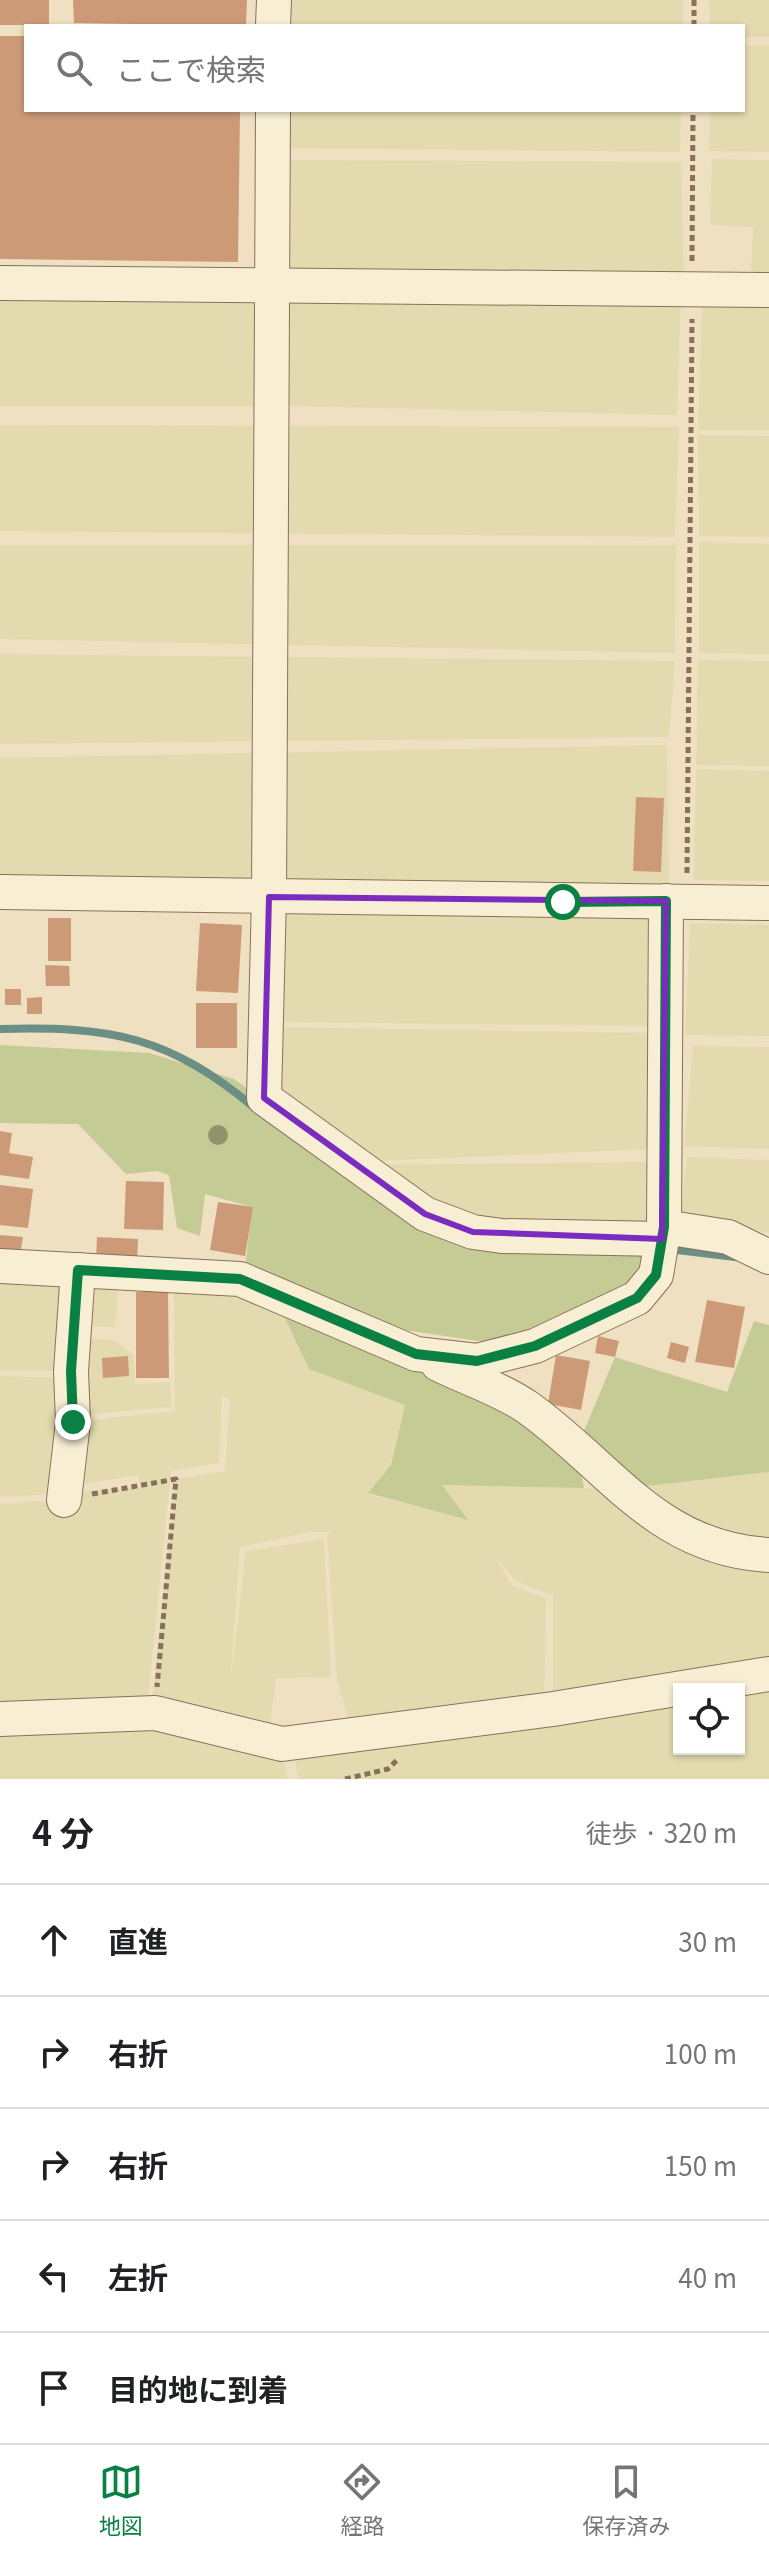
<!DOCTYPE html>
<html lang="ja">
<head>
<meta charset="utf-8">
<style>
  :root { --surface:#fff; --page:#f2f2f2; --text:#202124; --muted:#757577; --line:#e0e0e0; --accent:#0b8043 }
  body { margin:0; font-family:Georgia,"Noto Sans JP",serif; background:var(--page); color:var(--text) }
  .controls { position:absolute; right:24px; bottom:24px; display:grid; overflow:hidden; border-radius:0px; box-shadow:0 2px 6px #0004 }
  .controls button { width:72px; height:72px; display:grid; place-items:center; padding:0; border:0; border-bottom:2px solid var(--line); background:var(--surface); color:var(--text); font:40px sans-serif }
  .stop { position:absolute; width:24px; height:24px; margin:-18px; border:6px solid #0b8043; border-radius:50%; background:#fff }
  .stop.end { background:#0b8043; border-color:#fff; box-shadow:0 2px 8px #0008 }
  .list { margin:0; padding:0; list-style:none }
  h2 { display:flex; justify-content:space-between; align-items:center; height:104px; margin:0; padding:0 32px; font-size:34px }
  h2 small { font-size:26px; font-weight:400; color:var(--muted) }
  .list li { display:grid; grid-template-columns:52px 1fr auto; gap:24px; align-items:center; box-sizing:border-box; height:112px; padding:0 32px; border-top:2px solid var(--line) }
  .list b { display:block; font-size:30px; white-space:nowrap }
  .list em { font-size:26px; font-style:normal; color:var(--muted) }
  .icon { flex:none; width:44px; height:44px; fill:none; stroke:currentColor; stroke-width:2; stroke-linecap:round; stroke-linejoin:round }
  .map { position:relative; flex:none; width:769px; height:1779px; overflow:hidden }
  .search { position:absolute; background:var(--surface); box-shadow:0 2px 6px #0004; left:24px; right:24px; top:24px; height:88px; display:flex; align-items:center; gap:20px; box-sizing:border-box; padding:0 28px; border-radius:0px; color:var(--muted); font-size:30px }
  .sheet { height:664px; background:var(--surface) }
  nav { display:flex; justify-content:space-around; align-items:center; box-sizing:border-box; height:112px; border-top:2px solid var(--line); background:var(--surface); font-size:22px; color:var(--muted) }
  nav a { display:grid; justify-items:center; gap:4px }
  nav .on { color:var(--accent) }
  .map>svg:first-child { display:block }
</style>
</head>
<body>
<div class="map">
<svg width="769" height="1779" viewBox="0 0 769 1779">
  <rect width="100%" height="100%" fill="#eee0c1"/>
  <g fill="#e3dbaf" fill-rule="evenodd">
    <rect x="289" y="0" width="394" height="26"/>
    <path d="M709,0H769V37H743V26H710Z"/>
    <path d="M743,46H769V152L709,151L710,110H743Z"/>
    <path d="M290,110H681L680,152L291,148Z"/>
    <path d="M712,159L769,160V277H751L753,227L710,225Z"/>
    <path d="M291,160L681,162L684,278L291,268Z"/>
    <path d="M702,296L769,298V430H698Z"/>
    <path d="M0,298H681L677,415L292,406H0Z"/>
    <path d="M0,425L679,427L675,537L0,531Z"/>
    <path d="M698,435L769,436V537L699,536Z"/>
    <path d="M699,542L769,544V654L699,653Z"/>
    <path d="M0,545H676L675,653L0,639Z"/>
    <path d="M0,654L675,661L669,737L0,744Z"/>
    <path d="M698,660L769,661V766L696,765Z"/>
    <path d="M667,745L669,885L0,881V758Z"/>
    <path d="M696,769L769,771V881L694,880Z"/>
    <path d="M274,907L658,914L657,1026L269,1022Z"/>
    <path d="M690,923L769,925V1036L685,1035Z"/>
    <path d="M270,1027L653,1033L652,1149L352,1162L268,1094Z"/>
    <path d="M693,1046L769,1047V1149L684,1146Z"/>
    <path d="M687,1157L769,1160V1233L681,1212Z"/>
    <path d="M652,1162V1227L486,1237L357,1165Z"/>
    <path d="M0,1269L77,1275L71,1371L0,1370Z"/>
    <path d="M87,1278L119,1282L115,1327L87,1326Z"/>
    <path d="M174,1286L273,1293L309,1369L405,1405L390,1467L369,1494L467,1520L441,1485L621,1489L769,1472V1779H298L294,1752L353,1734L337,1680L327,1537L330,1532H311L240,1547L230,1685L246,1551L324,1539L331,1677L276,1678L269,1732L151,1709L176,1479L225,1471L230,1399L222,1396L219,1463L171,1471L147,1708L0,1707V1504L68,1499L75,1492L140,1487L138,1475L71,1486L73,1422L175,1411ZM494,1555L516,1581L553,1596V1706L544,1707L546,1599L512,1585ZM679,1689H739V1749H679Z"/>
    <path d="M80,1337L116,1341L134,1355L135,1384L170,1382L172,1407L78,1415Z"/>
    <path d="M0,1376L64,1378L59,1494L0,1497Z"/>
    <path d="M104,1715L282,1756L288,1779H0V1719Z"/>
  </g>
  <g fill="#c5cb95">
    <path d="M0,1045L149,1053L234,1079L425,1214L647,1243V1263L611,1300L558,1325L485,1342L384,1327L245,1268L252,1207L205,1194L200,1236L177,1228L169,1175L157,1171L126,1174L78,1124L0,1123Z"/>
    <path d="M273,1293L416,1354L576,1450L584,1488L442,1485L468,1520L368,1493L391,1465L405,1405L309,1369Z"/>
    <path d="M754,1321L769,1325V1472L621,1489L584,1431L615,1357L727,1392Z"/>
  </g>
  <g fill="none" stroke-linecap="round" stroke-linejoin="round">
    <g stroke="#6b8e85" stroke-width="8">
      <path d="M0,1029C111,1026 169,1036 256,1109"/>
      <path d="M669,1249L735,1257"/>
    </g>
  </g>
  <g fill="#cc9a77">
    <rect x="0" y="0" width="49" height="25"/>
    <path d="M73,0H247L246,26L74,23Z"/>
    <path d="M0,36H26V110H240L238,262L0,259Z"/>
    <path d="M636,797L664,798L661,872L633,871Z"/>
    <rect x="48" y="918" width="23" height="43"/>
    <path d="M200,923L242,925L238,993L196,991Z"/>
    <path d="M45,965L69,966L70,986H46Z"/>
    <rect x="5" y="989" width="16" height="16"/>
    <path d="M42,997V1014H27V998Z"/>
    <rect x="196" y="1003" width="41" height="45"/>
    <path d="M0,1131L12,1133L9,1153L33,1157L29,1179L0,1175Z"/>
    <path d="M126,1181L164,1182L163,1230L124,1229Z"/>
    <path d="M0,1185L33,1189L28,1228L0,1225Z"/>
    <path d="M218,1202L253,1207L245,1256L210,1250Z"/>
    <path d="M0,1235L23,1237L20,1254L0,1251Z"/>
    <path d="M97,1237L138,1239L137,1264L96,1261Z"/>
    <path d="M168,1291L169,1378H136V1292Z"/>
    <path d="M707,1300L745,1307L734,1368L695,1362Z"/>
    <path d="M598,1336L619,1341L615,1357L595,1353Z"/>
    <path d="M671,1342L689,1347L685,1363L667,1358Z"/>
    <path d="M556,1355L590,1361L581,1410L548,1404Z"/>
    <path d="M128,1356L129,1376L103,1378L102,1358Z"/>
  </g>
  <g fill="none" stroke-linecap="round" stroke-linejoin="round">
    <g stroke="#877159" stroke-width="36">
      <g id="minor">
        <path d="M273,26L274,0"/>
        <path d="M273,110L269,897L264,1098L425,1214L473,1232L502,1236L662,1239"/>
        <path d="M0,283L769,290"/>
        <path d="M0,892L769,903"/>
        <path d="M664,1227L728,1237L769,1257"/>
        <path d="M0,1266L240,1279L416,1354L477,1361L535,1346L637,1298L656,1275L664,1227L666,901"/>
        <path d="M438,1364C466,1378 501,1389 527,1407C609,1465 656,1549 769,1555"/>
        <path d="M64,1500L73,1422L71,1371L78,1270"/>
        <path d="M0,1719L155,1713L282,1744L553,1709L769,1674"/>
      </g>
    </g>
    <g stroke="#877159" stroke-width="5" stroke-dasharray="6 4" stroke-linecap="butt">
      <path d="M694,26V0"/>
      <path d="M692,261L693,110"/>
      <path d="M687,873L692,319"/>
      <path d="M92,1494L176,1479L157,1687"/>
      <path d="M345,1779L388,1769L399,1758"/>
    </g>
    <use href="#minor" stroke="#f8eed4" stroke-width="34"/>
  </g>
  <circle fill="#92926b" cx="218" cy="1135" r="10"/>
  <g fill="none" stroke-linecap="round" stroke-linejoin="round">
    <path stroke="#0b8043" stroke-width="10" d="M73,1422L71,1371L78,1270L240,1279L416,1354L477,1361L535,1346L637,1298L656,1275L664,1227L666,901L563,902"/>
  </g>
  <path fill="none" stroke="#7b2cbf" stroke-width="6" stroke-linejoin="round" d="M269,897L666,901L662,1239L473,1232L425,1214L264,1098Z"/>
</svg>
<div class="controls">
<button><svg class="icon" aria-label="locate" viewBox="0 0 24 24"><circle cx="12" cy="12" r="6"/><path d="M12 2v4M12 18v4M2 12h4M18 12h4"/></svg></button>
</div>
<div class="stop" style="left:563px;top:902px"></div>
<div class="stop end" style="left:73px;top:1422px"></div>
<div class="search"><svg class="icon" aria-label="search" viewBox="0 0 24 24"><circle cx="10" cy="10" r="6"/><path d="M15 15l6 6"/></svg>ここで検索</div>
</div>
<section class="sheet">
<h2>4 分<small>徒歩 · 320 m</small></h2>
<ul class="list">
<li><svg class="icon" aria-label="ahead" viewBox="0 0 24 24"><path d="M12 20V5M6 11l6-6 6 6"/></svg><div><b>直進</b></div><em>30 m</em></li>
<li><svg class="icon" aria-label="right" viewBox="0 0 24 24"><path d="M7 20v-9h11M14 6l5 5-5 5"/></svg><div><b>右折</b></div><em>100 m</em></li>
<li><svg class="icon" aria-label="right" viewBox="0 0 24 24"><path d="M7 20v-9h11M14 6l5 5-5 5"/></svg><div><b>右折</b></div><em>150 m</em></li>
<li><svg class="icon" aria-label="left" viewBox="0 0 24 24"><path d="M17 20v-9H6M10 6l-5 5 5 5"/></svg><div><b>左折</b></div><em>40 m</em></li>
<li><svg class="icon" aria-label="arrive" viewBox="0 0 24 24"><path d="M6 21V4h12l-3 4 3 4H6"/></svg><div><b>目的地に到着</b></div></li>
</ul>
</section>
<nav>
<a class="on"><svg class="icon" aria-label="map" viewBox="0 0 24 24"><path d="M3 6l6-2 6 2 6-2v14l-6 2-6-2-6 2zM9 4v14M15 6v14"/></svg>地図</a>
<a><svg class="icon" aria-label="directions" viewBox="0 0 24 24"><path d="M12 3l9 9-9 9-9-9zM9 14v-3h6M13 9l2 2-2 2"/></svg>経路</a>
<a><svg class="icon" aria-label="saved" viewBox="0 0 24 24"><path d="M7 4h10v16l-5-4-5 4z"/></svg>保存済み</a>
</nav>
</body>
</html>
